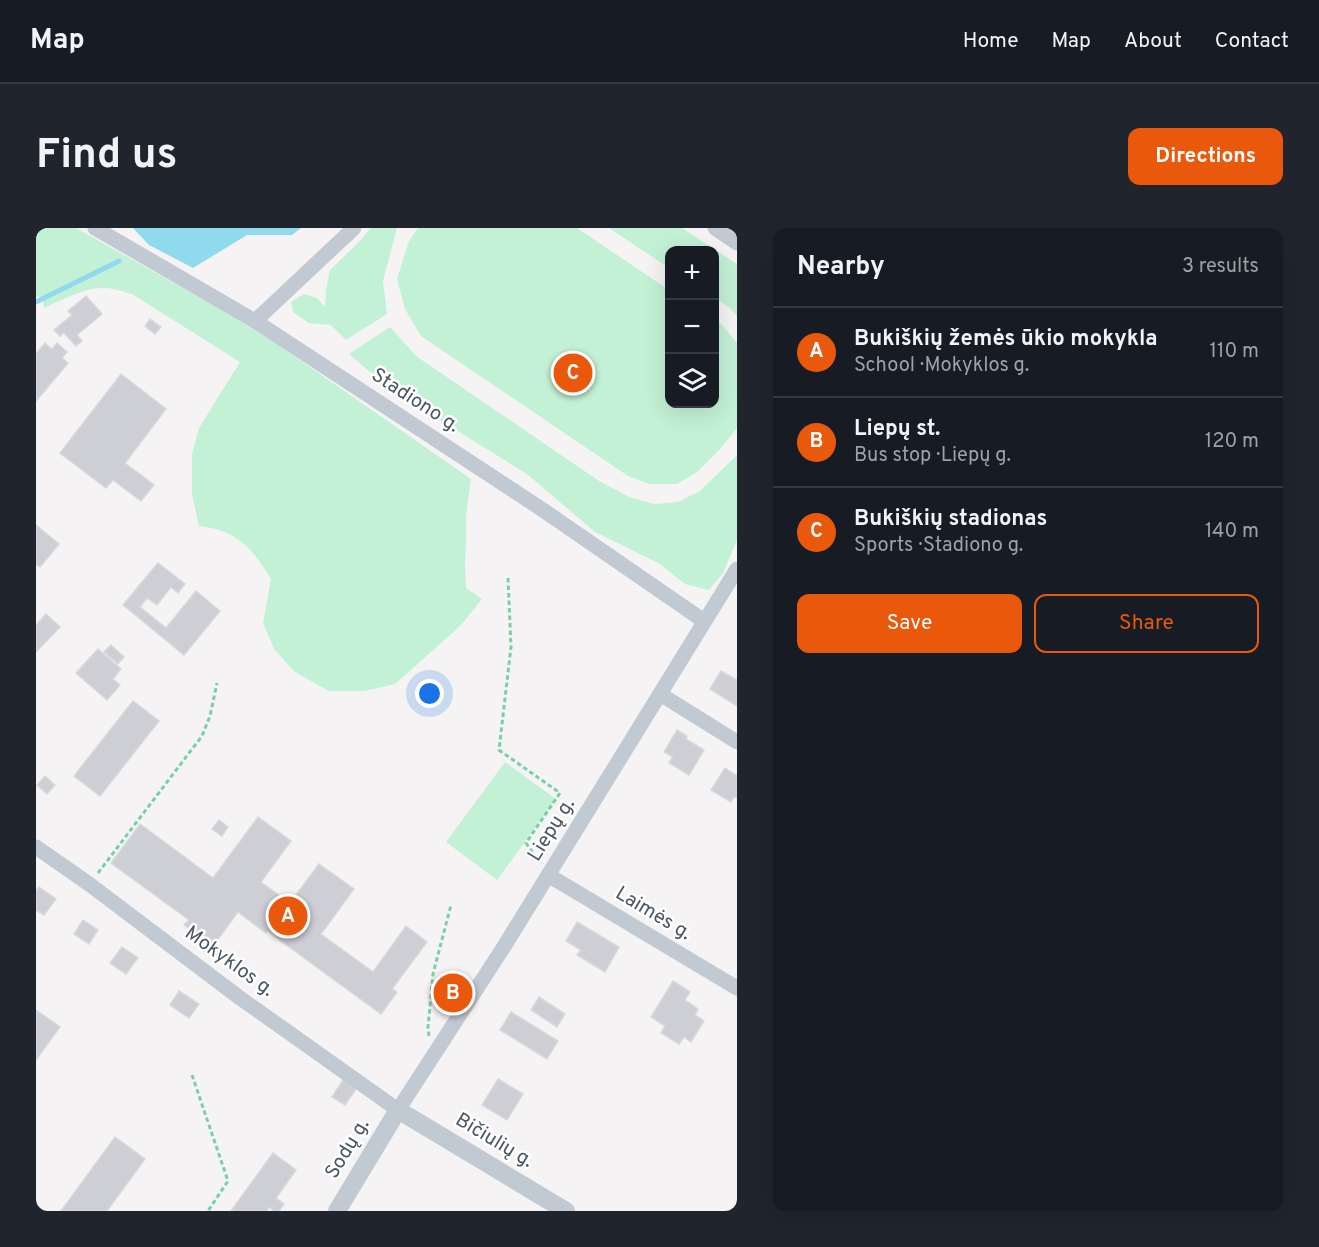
<!DOCTYPE html>
<html lang="en">
<head>
<meta charset="utf-8">
<style>
  :root { --surface:#171b24; --page:#20242c; --text:#f1f3f6; --muted:#9ea1a6; --line:#363941; --accent:#ea580c }
  body { margin:0; font-family:Overpass,sans-serif; background:var(--page); color:var(--text) }
  .controls { position:absolute; right:18px; top:18px; display:grid; overflow:hidden; border-radius:12px; box-shadow:0 6px 24px #0002 }
  .controls button { width:54px; height:54px; display:grid; place-items:center; padding:0; border:0; border-bottom:2px solid var(--line); background:var(--surface); color:var(--text); font:30px sans-serif }
  .you { position:absolute; left:394px; top:466px; width:21px; height:21px; margin:-15px; border:4px solid #fff; border-radius:50%; background:#1a73e8; box-shadow:0 0 0 9px #1a73e833 }
  .badge { display:grid; place-items:center; width:39px; height:39px; border-radius:50%; background:var(--accent); color:#fff; font-size:20px; font-weight:700 }
  .pin { position:absolute; translate:-50% -50%; border:3px solid #fff; box-shadow:0 2px 6px #0006 }
  .list { margin:0; padding:0; list-style:none }
  h2 { display:flex; justify-content:space-between; align-items:center; height:78px; margin:0; padding:0 24px; font-size:26px }
  h2 small { font-size:20px; font-weight:400; color:var(--muted) }
  .list li { display:grid; grid-template-columns:39px 1fr auto; gap:18px; align-items:center; box-sizing:border-box; height:90px; padding:0 24px; border-top:2px solid var(--line) }
  .list b { display:block; font-size:22px; white-space:nowrap }
  .list p { margin:0; font-size:20px; white-space:nowrap; color:var(--muted) }
  .list em { font-size:20px; font-style:normal; color:var(--muted) }
  .actions { display:flex; gap:12px; padding:18px 24px }
  .actions a { flex:1; padding:14px 0; border:2px solid var(--accent); border-radius:12px; text-align:center; font-size:21px; color:var(--accent) }
  .actions .main { background:var(--accent); color:#fff }
  .icon { flex:none; width:33px; height:33px; fill:none; stroke:currentColor; stroke-width:2; stroke-linecap:round; stroke-linejoin:round }
  .map { position:relative; flex:none; width:701px; height:983px; overflow:hidden; border-radius:12px }
  header { display:flex; align-items:center; gap:36px; box-sizing:border-box; height:84px; padding:0 30px; background:var(--surface); border-bottom:2px solid var(--line) }
  header strong { font-size:28px }
  nav { display:flex; gap:33px; margin-inline-start:auto; font-size:21px }
  .intro { display:flex; align-items:center; justify-content:space-between; box-sizing:border-box; height:144px; padding:0 36px }
  h1 { margin:0; font-size:42px }
  .button { padding:15px 27px; border-radius:12px; background:var(--accent); color:#fff; font-size:21px; font-weight:700 }
  main { display:flex; gap:36px; padding:0 36px }
  aside { flex:1; background:var(--surface); border-radius:12px; box-shadow:0 6px 24px #0002 }
  .map>svg:first-child { display:block }
</style>
</head>
<body>
<header>
<strong>Map</strong>
<nav><a>Home</a><a>Map</a><a>About</a><a>Contact</a></nav>
</header>
<div class="intro"><h1>Find us</h1><a class="button">Directions</a></div>
<main>
<div class="map">
<svg width="701" height="983" viewBox="0 0 701 983">
  <rect width="100%" height="100%" fill="#f5f3f3"/>
  <g fill="#c3f1d5">
    <path d="M0,0H40L184,81L238,114L435,251L430,287V314L429,338L430,360L446,371L424,398L359,456L328,463H293L259,444L238,421L227,395L235,351C216,320 201,302 163,298L156,266V226L163,200L204,134L96,66C86,63 77,60 67,60C47,60 26,72 8,80L7,70L0,68Z"/>
    <path d="M335,0H361L347,53L351,86L310,112L295,97L273,95L257,84L255,74L268,66L281,70L289,79L290,62L294,42L322,15Z"/>
    <path d="M382,0H541L633,62L634,176H678L679,92L685,96L701,115V200L684,221L661,244L641,256H613L592,248L385,108L369,81L361,51L373,13Z"/>
    <path d="M573,0H646L701,36V88L694,80L679,70L678,22H634L633,40Z"/>
    <path d="M354,99L380,128L563,253L593,269L618,276L642,274L664,263L701,227V312L687,345L673,362L649,356L624,336L559,304L491,246L393,185L329,140L313,126Z"/>
    <path d="M469,534L520,571L461,652L410,614Z"/>
  </g>
  <path fill="#90daee" d="M97,0H265L256,7H211L157,40L113,17Z"/>
  <g fill="none" stroke-linecap="round" stroke-linejoin="round">
    <path stroke="#90daee" stroke-width="5" d="M0,74L83,33"/>
  </g>
  <g fill="#cdcfd5" stroke="#d7d9de" stroke-width="1.5">
    <path d="M50,68L66,86L41,107L46,113L40,118L28,105L24,108L18,102L36,87L32,83Z"/>
    <path d="M114,91L125,99L119,106L109,98Z"/>
    <path d="M9,115L16,121L21,115L31,124L26,130L32,135L0,173V126Z"/>
    <path d="M85,146L130,181L89,235L118,257L105,273L77,252L70,260L24,225Z"/>
    <path d="M0,297L23,316L4,339L0,336Z"/>
    <path d="M122,335L149,356L142,365L135,359L121,377L111,370L104,379L130,400L160,363L184,383L148,427L87,377Z"/>
    <path d="M10,386L24,399L0,424V397Z"/>
    <path d="M75,417L88,429L82,436L68,424Z"/>
    <path d="M62,421L85,441L77,451L84,457L71,472L40,445Z"/>
    <path d="M685,443L701,452V478L674,461Z"/>
    <path d="M97,473L123,493L64,568L38,548Z"/>
    <path d="M641,502L651,508L650,511L668,522L653,547L633,535L637,529L628,524Z"/>
    <path d="M689,540L701,548V570L698,569L695,574L675,562Z"/>
    <path d="M9,548L19,557L11,566L1,557Z"/>
    <path d="M222,589L255,613L225,654L254,675L283,636L318,661L285,706L337,744L370,698L391,714L356,761L361,764L345,786L231,703L230,705L202,684L177,718L148,697L153,692L75,635L104,596L177,650Z"/>
    <path d="M183,592L192,599L186,608L176,601Z"/>
    <path d="M3,659L20,671L8,687L0,682V663Z"/>
    <path d="M47,692L62,702L53,716L38,706Z"/>
    <path d="M541,694L583,719L569,744L541,727L545,722L530,713Z"/>
    <path d="M86,719L102,730L90,746L74,735Z"/>
    <path d="M637,753L654,764L649,772L662,781L659,787L668,793L655,814L648,809L643,816L625,805L629,798L615,789Z"/>
    <path d="M143,763L163,776L153,790L134,777Z"/>
    <path d="M503,769L529,786L521,799L495,782Z"/>
    <path d="M0,782L24,799L0,832Z"/>
    <path d="M475,784L522,813L511,831L464,802Z"/>
    <path d="M462,851L487,866L471,892L446,877Z"/>
    <path d="M307,852L320,861L309,877L296,869Z"/>
    <path d="M79,909L109,931L71,983H25Z"/>
    <path d="M237,925L260,942L240,970L248,976L243,983H238L233,979L231,983H195Z"/>
  </g>
  <g fill="none" stroke-linecap="round" stroke-linejoin="round">
    <g stroke="#7ad0a6" stroke-width="3" stroke-dasharray="4.5 3" stroke-linecap="butt">
      <path d="M472,350L475,419L463,522L524,565L490,615L503,634"/>
      <path d="M62,645L166,508L174,488L181,455"/>
      <path d="M393,808L392,799L397,746L415,677"/>
      <path d="M156,847L192,953L172,983"/>
    </g>
    <g stroke="#c1cad2" stroke-width="15">
      <path d="M59,0L219,93L507,282L668,393"/>
      <path d="M679,0L701,15"/>
      <path d="M219,93L318,0"/>
      <path d="M624,466L701,514"/>
      <path d="M0,619L53,656L204,770L362,882L469,717L701,341"/>
      <path d="M512,647L701,760"/>
    </g>
    <path stroke="#c1cad2" stroke-width="18" d="M301,983L362,882L530,983"/>
  </g>
  <g text-anchor="middle" dominant-baseline="central" stroke-width="5" stroke-linejoin="round" paint-order="stroke">
    <g font-size="20" fill="#4a5661" stroke="#fff">
      <text transform="translate(379 173) rotate(33)">Stadiono g.</text>
      <text transform="translate(516 602) rotate(-58)">Liepų g.</text>
      <text transform="translate(617 686) rotate(31)">Laimės g.</text>
      <text transform="translate(193 734) rotate(36)">Mokyklos g.</text>
      <text transform="translate(458 913) rotate(31)">Bičiulių g.</text>
      <text transform="translate(312 921) rotate(-59)">Sodų g.</text>
    </g>
  </g>
</svg>
<div class="controls">
<button>+</button>
<button>−</button>
<button><svg class="icon" aria-label="layers" viewBox="0 0 24 24"><path d="M12 4l9 5-9 5-9-5zM3 14l9 5 9-5"/></svg></button>
</div>
<div class="you"></div>
<div class="pin badge" style="left:252px;top:688px">A</div>
<div class="pin badge" style="left:417px;top:765px">B</div>
<div class="pin badge" style="left:537px;top:145px">C</div>
</div>
<aside>
<h2>Nearby<small>3 results</small></h2>
<ul class="list">
<li><span class="badge">A</span><div><b>Bukiškių žemės ūkio mokykla</b><p>School · Mokyklos g.</p></div><em>110 m</em></li>
<li><span class="badge">B</span><div><b>Liepų st.</b><p>Bus stop · Liepų g.</p></div><em>120 m</em></li>
<li><span class="badge">C</span><div><b>Bukiškių stadionas</b><p>Sports · Stadiono g.</p></div><em>140 m</em></li>
</ul>
<div class="actions"><a class="main">Save</a><a>Share</a></div>
</aside>
</main>
</body>
</html>
